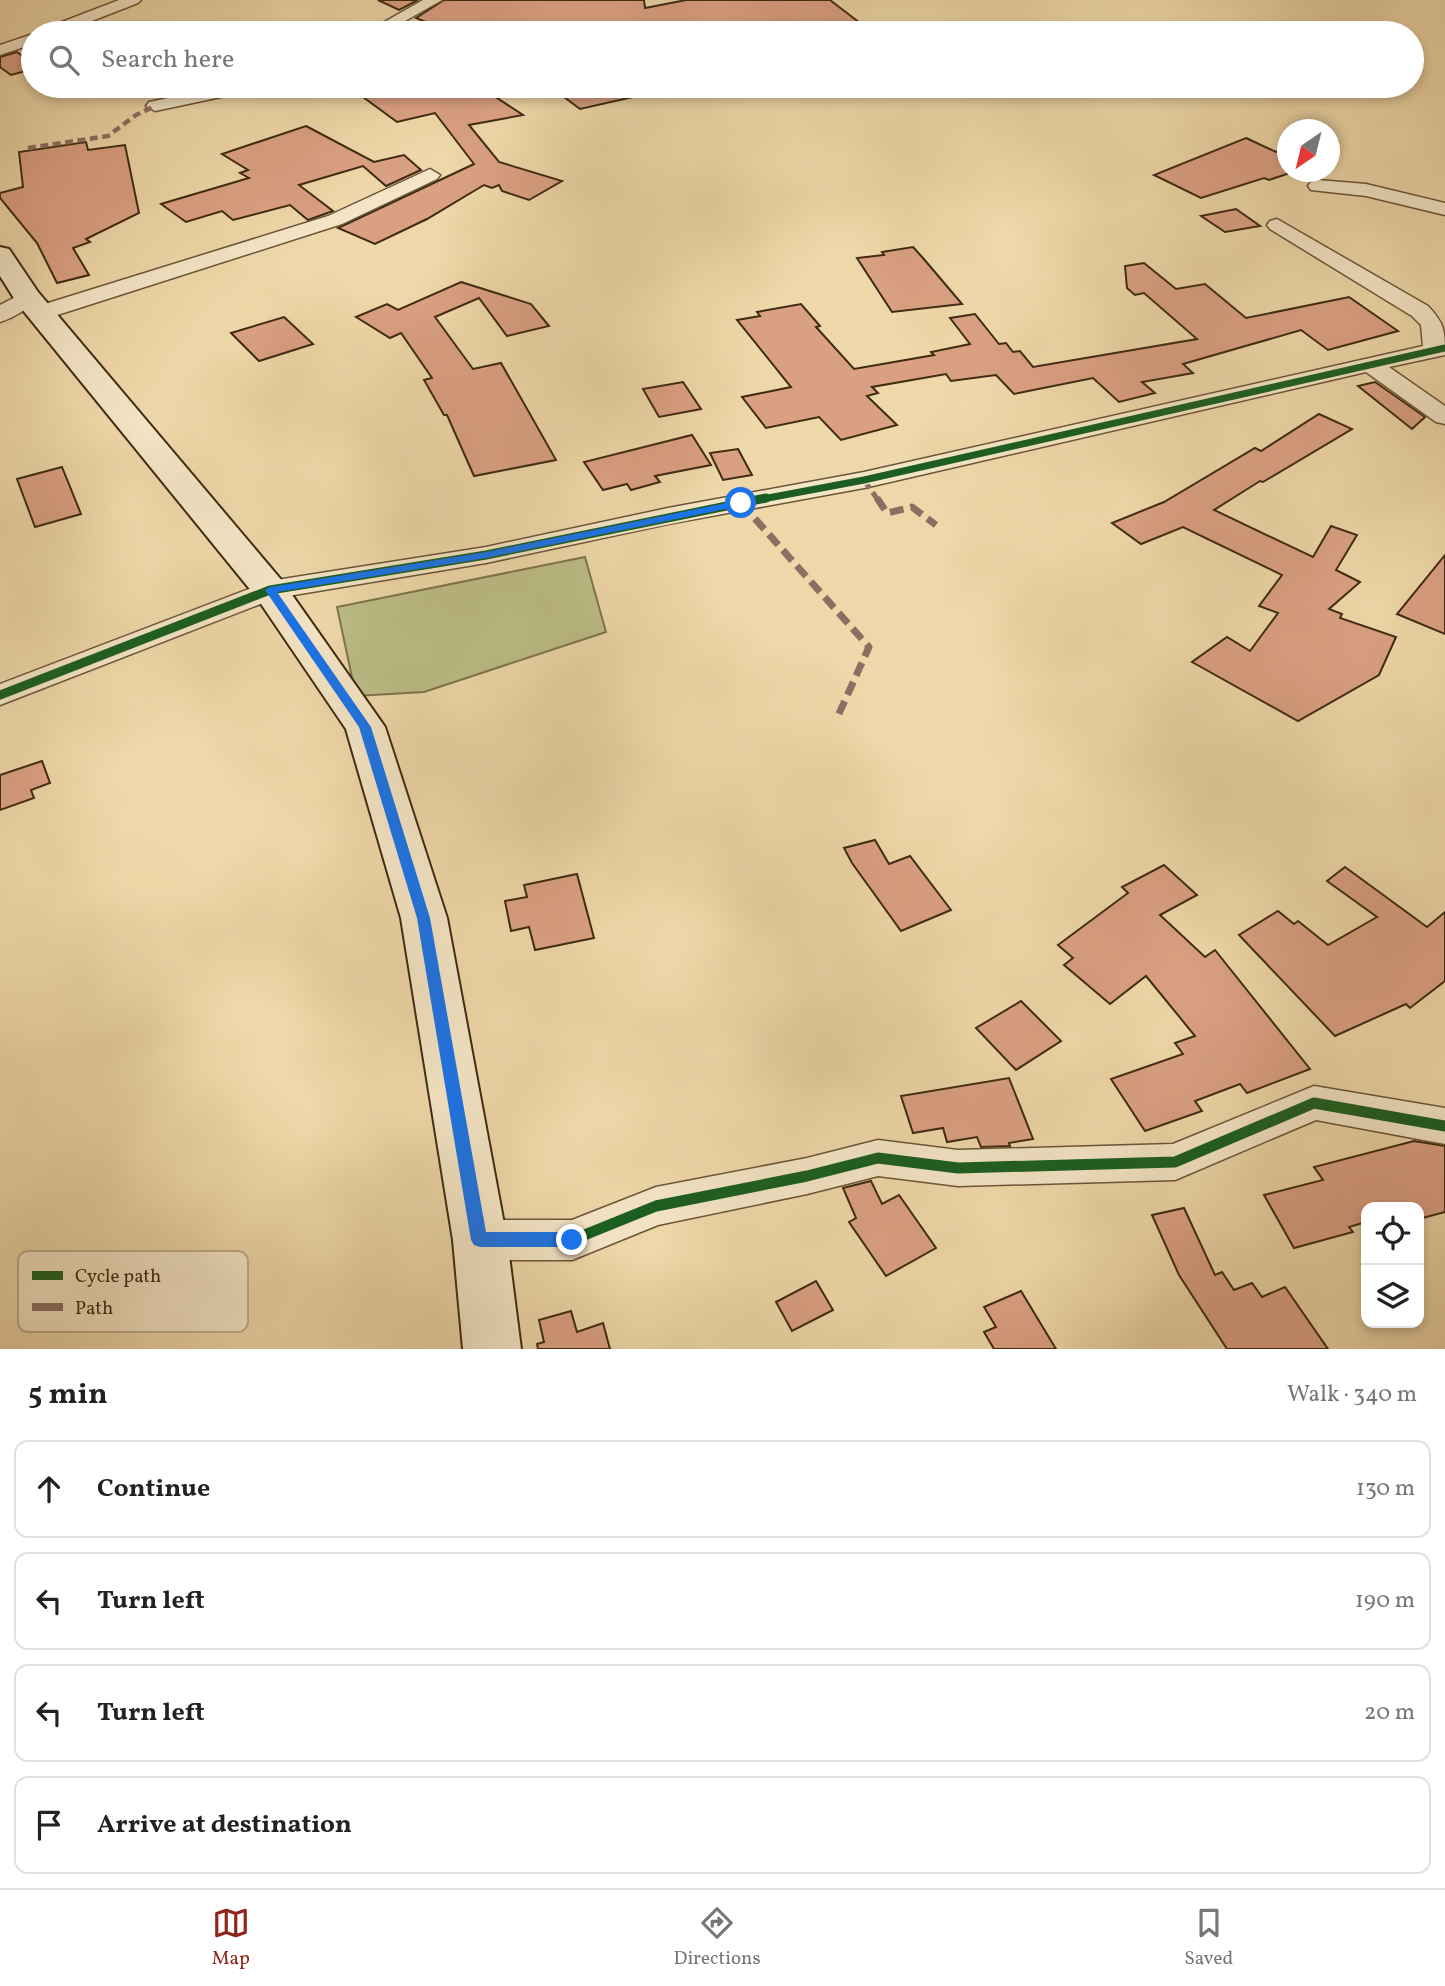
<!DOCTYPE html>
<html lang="en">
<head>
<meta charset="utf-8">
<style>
  :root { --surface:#fff; --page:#f6f6f6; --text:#222; --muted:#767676; --line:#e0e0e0; --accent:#8f2418 }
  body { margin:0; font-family:Vollkorn,serif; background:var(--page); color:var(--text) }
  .controls { position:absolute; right:21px; bottom:21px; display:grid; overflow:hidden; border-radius:14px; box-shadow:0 4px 10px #0003 }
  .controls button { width:63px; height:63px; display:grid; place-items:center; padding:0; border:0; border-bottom:2px solid var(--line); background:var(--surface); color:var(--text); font:35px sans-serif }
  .compass { position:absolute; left:1277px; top:119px; width:63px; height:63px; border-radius:50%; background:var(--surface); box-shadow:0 4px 10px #0003; rotate:215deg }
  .stop { position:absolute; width:21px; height:21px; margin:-16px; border:5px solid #1a73e8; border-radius:50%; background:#fff }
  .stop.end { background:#1a73e8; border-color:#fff; box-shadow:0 2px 7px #0008 }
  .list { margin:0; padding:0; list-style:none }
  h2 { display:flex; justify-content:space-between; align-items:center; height:91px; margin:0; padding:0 28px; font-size:30px }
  h2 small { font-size:23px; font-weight:400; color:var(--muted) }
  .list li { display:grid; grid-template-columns:46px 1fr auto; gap:21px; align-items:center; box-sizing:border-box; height:98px; margin:0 14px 14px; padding:0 14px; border:2px solid var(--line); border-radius:14px }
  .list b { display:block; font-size:26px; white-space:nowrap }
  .list em { font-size:23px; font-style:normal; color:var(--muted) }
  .icon { flex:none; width:38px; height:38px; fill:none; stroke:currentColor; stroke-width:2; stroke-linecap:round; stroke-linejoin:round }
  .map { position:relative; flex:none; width:1445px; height:1349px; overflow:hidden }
  .search { position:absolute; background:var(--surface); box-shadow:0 4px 10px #0003; left:21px; right:21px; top:21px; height:77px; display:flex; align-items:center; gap:18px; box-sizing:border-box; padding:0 24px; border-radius:38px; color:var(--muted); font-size:26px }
  .sheet { height:539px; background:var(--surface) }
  nav { display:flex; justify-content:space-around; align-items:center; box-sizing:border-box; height:98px; border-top:2px solid var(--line); background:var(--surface); font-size:19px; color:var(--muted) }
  nav a { display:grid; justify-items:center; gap:4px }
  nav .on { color:var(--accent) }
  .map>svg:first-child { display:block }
</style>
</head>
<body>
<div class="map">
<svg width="1445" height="1349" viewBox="0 0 1445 1349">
  <rect width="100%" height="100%" fill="#eed7a8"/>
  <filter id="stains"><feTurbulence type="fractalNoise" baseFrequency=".00286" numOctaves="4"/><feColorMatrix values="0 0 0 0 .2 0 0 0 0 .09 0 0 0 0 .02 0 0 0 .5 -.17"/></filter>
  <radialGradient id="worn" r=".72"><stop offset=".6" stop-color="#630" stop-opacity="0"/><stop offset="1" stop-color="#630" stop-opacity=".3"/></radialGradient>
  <path fill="#bcbd85" stroke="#7e744c" stroke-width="2" d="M585,557L606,632L424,692L356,696L337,607Z"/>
  <g fill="#daa083" stroke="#3f2a13" stroke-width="2">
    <path d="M378,0H418L399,10Z"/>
    <path d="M444,0H644L645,8L686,0H830L873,33H452L416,18Z"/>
    <path d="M17,52L33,63V69L11,75L0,67V57Z"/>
    <path d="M348,86H479L523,115L469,125L499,162L562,181L529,200L502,191L499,185L492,188L484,185L427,219L375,244L338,228L474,164L435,113L397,122Z"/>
    <path d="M579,86H641L642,95L580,109L556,91Z"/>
    <path d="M306,126L374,162L404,155L421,170L386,186L363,166L299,185L333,211L308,220L290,205L233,220L222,211L186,222L161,204L249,178L240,173L248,170L222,154Z"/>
    <path d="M1246,138L1276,152L1287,148V174L1269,180L1264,178L1201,198L1154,175Z"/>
    <path d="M86,142L88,150L125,145L139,213L86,239L90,242L73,248L89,275L57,283L37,243L0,198V193L23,187L19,152Z"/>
    <path d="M1236,209L1260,226L1225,232L1201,216Z"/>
    <path d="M913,247L923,258L962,304L892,312L857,258L884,255L882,252Z"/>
    <path d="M1144,263L1176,289L1205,284L1246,318L1349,297L1398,331L1328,350L1301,330L1183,364L1193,373L1142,382L1155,393L1119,402L1093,378L1014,394L996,375L951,381L946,374L872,387L878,393L867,396L897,425L841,440L819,417L766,428L742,397L791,387L737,320L760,316L757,312L801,304L820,326L816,327L854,369L934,355L931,352L970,344L950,318L975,314L999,344L1006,343L1013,352L1020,351L1033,367L1197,339L1144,293L1135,295L1127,288L1125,266Z"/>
    <path d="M461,282L531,304L549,326L507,336L479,298L435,317L473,369L501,363L556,460L474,476L447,415H444L424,380L432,378L401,333L390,338L356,317L387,304L398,310Z"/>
    <path d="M284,317L313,344L259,361L231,333Z"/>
    <path d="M683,382L701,409L659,417L643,389Z"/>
    <path d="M1375,382L1425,417L1412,429L1358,386Z"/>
    <path d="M1319,414L1352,429L1263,482L1260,481L1214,510L1313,557L1331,526L1357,535L1336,570L1360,582L1329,609L1342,614L1340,618L1396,637L1379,675L1298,721L1192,662L1227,637L1250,651L1278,613L1259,606L1282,575L1183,527L1141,544L1112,523L1164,502L1255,448L1261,451Z"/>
    <path d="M692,435L711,465L655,476L660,482L631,490L627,484L603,490L584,462Z"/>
    <path d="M738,449L752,475L723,480L710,453Z"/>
    <path d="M62,467L81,514L35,527L17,479Z"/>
    <path d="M1445,555V634L1397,614Z"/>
    <path d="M42,761L50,783L31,790L34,798L0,810V775Z"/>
    <path d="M875,840L889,864L910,856L951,910L901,931L852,863L844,848Z"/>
    <path d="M1164,865L1197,895L1160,915L1205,957L1215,950L1310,1069L1247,1093L1240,1084L1195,1101L1202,1111L1145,1131L1111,1079L1183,1054L1175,1043L1195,1036L1146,976L1110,1004L1064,965L1073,958L1058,945L1128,893L1122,887Z"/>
    <path d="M1345,867L1427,927L1445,912V981L1410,1008L1406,1004L1335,1036L1239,935L1278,911L1294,924L1298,921L1328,945L1377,917L1327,881Z"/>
    <path d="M577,874L594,938L535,950L529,927L511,931L505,901L527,897L524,885Z"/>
    <path d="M1021,1001L1061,1041L1016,1070L976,1028Z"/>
    <path d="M1009,1078L1033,1139L1009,1143L1010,1146L981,1147L977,1137L947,1142L943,1128L913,1133L901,1096Z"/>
    <path d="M1414,1141L1445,1146V1212L1419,1219V1207H1366V1222L1349,1227L1353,1232L1294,1248L1264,1195L1323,1180L1314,1167Z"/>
    <path d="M871,1181L882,1204L899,1195L936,1248L886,1276L849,1222L856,1218L843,1188Z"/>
    <path d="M1184,1208L1215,1275L1222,1272L1234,1290L1252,1283L1262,1297L1285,1287L1328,1349H1227L1179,1275L1152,1215Z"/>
    <path d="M816,1281L833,1310L792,1331L776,1302Z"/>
    <path d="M1021,1291L1056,1349H994L984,1332L996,1327L984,1307Z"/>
    <path d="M571,1311L577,1332L603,1323L610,1349H538L537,1344L544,1342L539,1320Z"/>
  </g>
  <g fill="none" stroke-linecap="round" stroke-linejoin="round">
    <g stroke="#6b5538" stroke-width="3">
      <g id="minor">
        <path d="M119,0H141L138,3L61,33H39L41,30Z"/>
        <path d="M423,0H442L384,33H365Z"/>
        <path d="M33,34V44L0,55V45Z"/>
        <path d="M225,86H257L254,90L155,111L146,106L149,102Z"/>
        <path d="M430,169L440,175L437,179L342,224L48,318H32L29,313L32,308L328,216Z"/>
        <path d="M1318,180L1366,184L1445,203V215L1366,196L1311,190L1308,186L1311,182Z"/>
        <path d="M1277,219L1428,306C1445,324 1445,331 1445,355L1389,367L1445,406V424L1436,422L1366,372L864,488L668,524L486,563L276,598L0,705V684L270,581L486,547L668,508L864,472L1423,346L1421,325L1412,316L1270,229L1267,225L1270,221Z"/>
        <path d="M27,291L35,292L38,297C30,308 13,318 0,322V305Z"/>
        <path d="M1314,1086L1445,1108V1144L1316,1120L1175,1180L958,1186L878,1176L807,1194L658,1225L572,1260H480L465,1254L459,1240L465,1226L480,1220H572L656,1187L807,1158L878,1140L958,1150L1173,1144Z"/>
      </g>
    </g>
    <g stroke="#3f2a13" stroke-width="4">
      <path id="secondary" d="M0,247L9,249L38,292L283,582L385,727L447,918L507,1240L521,1349H463L453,1240L401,918L346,729L257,598L17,303L0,276Z"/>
    </g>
    <use href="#minor" fill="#f4e5c6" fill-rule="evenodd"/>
    <use href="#secondary" fill="#f4e5c6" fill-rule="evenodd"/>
    <path stroke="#8d6e63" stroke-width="4.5" stroke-dasharray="8 4.5" stroke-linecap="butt" d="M28,148L108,136L136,115L155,106"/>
    <path stroke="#8d6e63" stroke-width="5" stroke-dasharray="10 5" stroke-linecap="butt" d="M864,480L878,500"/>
    <g stroke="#8d6e63" stroke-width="7" stroke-dasharray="14 7" stroke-linecap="butt">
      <path d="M877,498L887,513L912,507L936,525"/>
      <path d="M741,503L869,647L837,718"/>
    </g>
    <g stroke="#f4e5c6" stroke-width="10">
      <path id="cycleway-far2" d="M757,500L864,480L1445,348"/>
    </g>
    <g stroke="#f4e5c6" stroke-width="13">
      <path id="cycleway-far1" d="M0,695L270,590L486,555L766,498"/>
    </g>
    <g stroke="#f4e5c6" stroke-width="16">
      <path id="cycleway" d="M480,1240H572L656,1206L807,1176L878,1158L958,1168L1175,1162L1314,1103L1445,1126"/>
    </g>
    <use href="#cycleway-far2" stroke="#1b5e20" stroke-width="7"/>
    <use href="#cycleway-far1" stroke="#1b5e20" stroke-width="9"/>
    <use href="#cycleway" stroke="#1b5e20" stroke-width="11"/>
  </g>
  <path fill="#1a73e8" d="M741,500L746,503L745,505L486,558L277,592L371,727L430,918L486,1232H572L578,1234L580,1240L578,1245L572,1247H480L474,1245L471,1240L417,918L359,727L265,590L270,587L486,552Z"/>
  <rect x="18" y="1251" width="230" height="81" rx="10" fill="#f4e5c6" stroke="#bead90" stroke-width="2"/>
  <rect x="32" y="1271" width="31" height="9" fill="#1b5e20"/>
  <rect x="32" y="1303" width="31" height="8" fill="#8d6e63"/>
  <g font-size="19" fill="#3f2a13">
    <text x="75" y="1282">Cycle path</text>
    <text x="75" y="1314">Path</text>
  </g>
  <rect width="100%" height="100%" filter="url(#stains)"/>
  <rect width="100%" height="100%" fill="url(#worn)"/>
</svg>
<div class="controls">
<button><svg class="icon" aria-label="locate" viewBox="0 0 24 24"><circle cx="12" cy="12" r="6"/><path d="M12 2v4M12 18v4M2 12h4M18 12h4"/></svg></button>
<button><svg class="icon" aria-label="layers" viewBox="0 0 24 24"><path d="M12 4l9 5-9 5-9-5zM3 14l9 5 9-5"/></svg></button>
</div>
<svg class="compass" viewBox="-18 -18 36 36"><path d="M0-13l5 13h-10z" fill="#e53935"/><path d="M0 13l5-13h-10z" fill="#767676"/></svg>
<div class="stop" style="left:741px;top:503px"></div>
<div class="stop end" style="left:572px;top:1240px"></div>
<div class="search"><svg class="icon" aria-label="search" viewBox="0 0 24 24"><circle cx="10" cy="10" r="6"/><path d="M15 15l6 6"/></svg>Search here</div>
</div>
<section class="sheet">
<h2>5 min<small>Walk · 340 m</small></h2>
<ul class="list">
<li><svg class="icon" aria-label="ahead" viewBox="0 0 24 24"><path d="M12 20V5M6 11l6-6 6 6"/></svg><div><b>Continue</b></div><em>130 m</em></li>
<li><svg class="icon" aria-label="left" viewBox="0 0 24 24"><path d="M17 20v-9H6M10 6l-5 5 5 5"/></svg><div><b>Turn left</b></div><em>190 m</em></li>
<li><svg class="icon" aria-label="left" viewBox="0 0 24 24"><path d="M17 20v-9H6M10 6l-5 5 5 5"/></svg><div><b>Turn left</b></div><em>20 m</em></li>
<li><svg class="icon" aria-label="arrive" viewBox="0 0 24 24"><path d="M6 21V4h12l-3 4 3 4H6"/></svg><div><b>Arrive at destination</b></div></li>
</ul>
</section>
<nav>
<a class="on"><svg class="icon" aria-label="map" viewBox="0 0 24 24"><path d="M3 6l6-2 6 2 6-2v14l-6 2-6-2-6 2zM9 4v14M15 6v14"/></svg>Map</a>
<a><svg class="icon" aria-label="directions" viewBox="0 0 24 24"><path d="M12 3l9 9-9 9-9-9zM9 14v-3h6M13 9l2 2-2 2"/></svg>Directions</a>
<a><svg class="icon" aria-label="saved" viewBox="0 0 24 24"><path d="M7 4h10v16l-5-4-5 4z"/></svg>Saved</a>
</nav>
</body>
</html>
